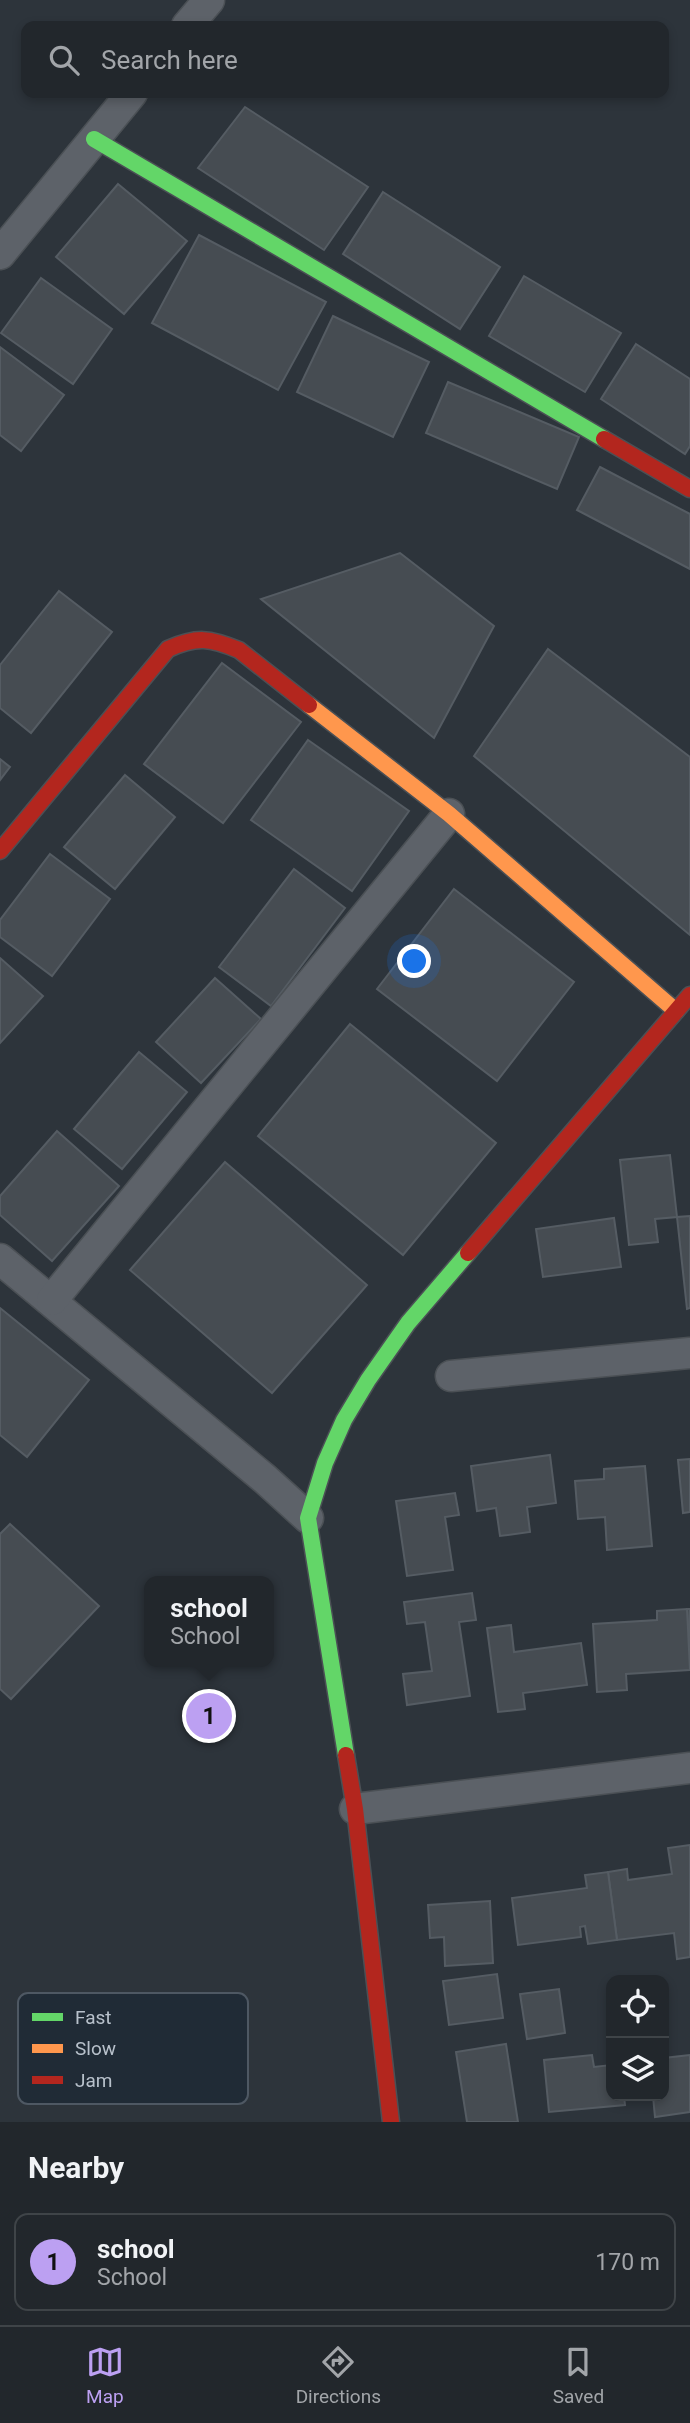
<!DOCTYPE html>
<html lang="en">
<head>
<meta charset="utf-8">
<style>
  :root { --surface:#22272c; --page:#2e3338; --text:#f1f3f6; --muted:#a2a5a9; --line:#3f4448; --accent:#bca0f2 }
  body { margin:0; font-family:Roboto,sans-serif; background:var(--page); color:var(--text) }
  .controls { position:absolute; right:21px; bottom:21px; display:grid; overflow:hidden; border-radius:14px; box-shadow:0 4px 10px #0003 }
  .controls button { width:63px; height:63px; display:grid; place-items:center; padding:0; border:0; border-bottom:2px solid var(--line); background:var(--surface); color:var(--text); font:35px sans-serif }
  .you { position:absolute; left:415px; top:962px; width:24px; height:24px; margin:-18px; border:5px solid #fff; border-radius:50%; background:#1a73e8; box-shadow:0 0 0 10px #1a73e833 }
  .badge { display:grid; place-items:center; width:46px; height:46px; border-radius:50%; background:var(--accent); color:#111; font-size:23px; font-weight:700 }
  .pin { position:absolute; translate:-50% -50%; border:4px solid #fff; box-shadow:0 2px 7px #0006 }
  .popup { position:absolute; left:144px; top:1576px; width:130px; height:91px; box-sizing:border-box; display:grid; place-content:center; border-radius:14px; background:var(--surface); filter:drop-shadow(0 2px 5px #0005); font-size:23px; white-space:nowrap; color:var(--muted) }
  .popup b { font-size:26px; color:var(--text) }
  .popup::after { content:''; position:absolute; left:50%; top:100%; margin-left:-14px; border:14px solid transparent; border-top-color:var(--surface) }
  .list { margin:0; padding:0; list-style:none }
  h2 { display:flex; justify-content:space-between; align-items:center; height:91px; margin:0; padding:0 28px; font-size:30px }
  h2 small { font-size:23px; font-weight:400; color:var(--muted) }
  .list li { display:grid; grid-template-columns:46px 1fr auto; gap:21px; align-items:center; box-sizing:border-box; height:98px; margin:0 14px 14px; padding:0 14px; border:2px solid var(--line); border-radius:14px }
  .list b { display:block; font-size:26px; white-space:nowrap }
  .list p { margin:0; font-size:23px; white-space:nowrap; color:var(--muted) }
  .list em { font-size:23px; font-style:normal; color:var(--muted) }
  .icon { flex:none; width:38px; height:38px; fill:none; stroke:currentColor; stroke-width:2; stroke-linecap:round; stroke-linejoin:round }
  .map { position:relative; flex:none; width:690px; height:2122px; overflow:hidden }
  .search { position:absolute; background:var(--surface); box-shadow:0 4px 10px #0003; left:21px; right:21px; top:21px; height:77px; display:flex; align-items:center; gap:18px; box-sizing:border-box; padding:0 24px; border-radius:14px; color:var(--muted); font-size:26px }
  .sheet { height:203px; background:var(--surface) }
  nav { display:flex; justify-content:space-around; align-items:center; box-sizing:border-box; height:98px; border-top:2px solid var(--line); background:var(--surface); font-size:19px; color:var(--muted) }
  nav a { display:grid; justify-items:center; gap:4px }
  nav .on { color:var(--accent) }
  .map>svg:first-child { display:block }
</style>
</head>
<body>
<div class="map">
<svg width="690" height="2122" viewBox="0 0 690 2122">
  <rect width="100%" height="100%" fill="#2d343b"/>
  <g fill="#464c52" stroke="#555c63" stroke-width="2">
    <path d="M245,107L368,187L324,250L198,168Z"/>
    <path d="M118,184L187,241L124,314L56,257Z"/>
    <path d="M383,192L500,267L460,329L343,254Z"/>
    <path d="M199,235L326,302L278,390L152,323Z"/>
    <path d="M524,276L621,333L585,392L489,336Z"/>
    <path d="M41,278L112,329L73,384L1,333Z"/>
    <path d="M333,316L429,362L393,437L297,392Z"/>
    <path d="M636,344L690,379V446L685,454L601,399Z"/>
    <path d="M0,347L64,395L21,451L0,435Z"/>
    <path d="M448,382L579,437L557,489L426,433Z"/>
    <path d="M600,467L690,514V569L577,510Z"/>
    <path d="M400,553L494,626L434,738L261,599Z"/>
    <path d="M59,591L112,632L31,733L0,708V665Z"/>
    <path d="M548,649L690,757V935L474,756Z"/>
    <path d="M222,663L301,722L223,823L144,764Z"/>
    <path d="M308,740L409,811L352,891L251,820Z"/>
    <path d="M0,759L10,767L0,780Z"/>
    <path d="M125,775L175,817L115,889L64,847Z"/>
    <path d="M50,854L110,899L52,976L0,937V920Z"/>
    <path d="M294,869L345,908L271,1006L219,967Z"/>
    <path d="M454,889L574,982L497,1081L377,989Z"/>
    <path d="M0,958L43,996L0,1043Z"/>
    <path d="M215,978L261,1019L201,1083L156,1042Z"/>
    <path d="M350,1024L496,1143L403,1255L258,1136Z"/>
    <path d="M139,1052L187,1092L122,1169L74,1129Z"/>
    <path d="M57,1131L119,1186L52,1261L0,1215V1196Z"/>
    <path d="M670,1155L677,1217L655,1219L658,1242L629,1245L620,1160Z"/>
    <path d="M225,1162L367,1285L272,1393L130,1270Z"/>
    <path d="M690,1216V1308L687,1309L677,1217Z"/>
    <path d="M614,1218L621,1267L543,1277L536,1229Z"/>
    <path d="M0,1308L89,1380L27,1457L0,1435Z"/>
    <path d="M550,1455L556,1503L527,1507L530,1532L500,1536L496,1508L477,1511L471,1466Z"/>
    <path d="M690,1459V1512L683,1513L678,1460Z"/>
    <path d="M645,1466L652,1546L607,1550L605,1517L578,1519L575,1481L604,1479V1469Z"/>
    <path d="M455,1493L459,1515L445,1517L453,1570L407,1576L396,1501Z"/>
    <path d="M10,1524L99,1606L11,1699L0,1689V1534Z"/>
    <path d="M472,1593L476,1620L459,1622L470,1696L407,1705L403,1674L432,1671L425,1622L407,1624L404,1602Z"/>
    <path d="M687,1609H690V1653Z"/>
    <path d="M687,1609L690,1670L626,1674L627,1690L597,1692L593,1624L657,1620V1611Z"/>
    <path d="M511,1625L514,1652L581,1643L587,1685L523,1693L525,1709L498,1712L487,1628Z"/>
    <path d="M690,1845V1957L677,1959L674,1933L617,1940L608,1872L627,1869L628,1880L672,1874L668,1848Z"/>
    <path d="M608,1872L617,1940L588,1944L585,1926L580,1927L581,1937L518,1945L512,1898L587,1888L585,1875Z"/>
    <path d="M490,1901L493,1963L445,1966L444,1937L430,1938L428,1905Z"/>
    <path d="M497,1974L503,2018L449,2025L443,1981Z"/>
    <path d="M559,1989L565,2033L527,2039L520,1994Z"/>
    <path d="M506,2044L518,2122H467L456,2052Z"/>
    <path d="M592,2055L594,2067L611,2065V2096H624L625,2105L549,2112L544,2060Z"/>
    <path d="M690,2055V2112L655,2117L653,2096H664V2058Z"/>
  </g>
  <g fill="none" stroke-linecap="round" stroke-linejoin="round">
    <g stroke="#4b5055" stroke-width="33">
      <g id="street">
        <path d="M187,26L209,0"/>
        <path d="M0,254L132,93"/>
        <path d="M0,1259L265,1479L308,1518"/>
        <path d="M52,1300L449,814"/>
        <path d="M451,1376L690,1353"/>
        <path d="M355,1809L690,1768"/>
      </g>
    </g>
    <g stroke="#4b5055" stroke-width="19">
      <g id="fast">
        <path d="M94,139L604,439"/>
        <path d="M346,1755L308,1518L325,1463L344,1420L368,1380L408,1323L468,1253"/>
      </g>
    </g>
    <g stroke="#4b5055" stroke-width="19">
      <path id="slow" d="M309,705L449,814L676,1011"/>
    </g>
    <g stroke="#4b5055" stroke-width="19">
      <g id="jam">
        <path d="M604,439L690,489"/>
        <path d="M0,851L168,649C197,636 210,638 239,650L309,705"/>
        <path d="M468,1253L690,995"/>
        <path d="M346,1755L355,1809L391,2122"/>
      </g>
    </g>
    <use href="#street" stroke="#5d6269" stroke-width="30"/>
    <use href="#fast" stroke="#63d668" stroke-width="16"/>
    <use href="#slow" stroke="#ff974d" stroke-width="16"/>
    <use href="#jam" stroke="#b3261e" stroke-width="16"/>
  </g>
  <rect x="18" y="1993" width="230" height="111" rx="10" fill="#202b36" stroke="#4e5863" stroke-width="2"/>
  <rect x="32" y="2013" width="31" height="8" fill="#63d668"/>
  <rect x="32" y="2044" width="31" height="9" fill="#ff974d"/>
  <rect x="32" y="2076" width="31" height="8" fill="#b3261e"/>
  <g font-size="19" fill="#b8c1cb">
    <text x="75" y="2024">Fast</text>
    <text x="75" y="2055">Slow</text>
    <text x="75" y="2087">Jam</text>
  </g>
</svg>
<div class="controls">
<button><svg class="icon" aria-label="locate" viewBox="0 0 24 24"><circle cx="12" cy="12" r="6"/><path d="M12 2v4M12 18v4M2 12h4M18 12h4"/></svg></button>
<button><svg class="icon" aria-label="layers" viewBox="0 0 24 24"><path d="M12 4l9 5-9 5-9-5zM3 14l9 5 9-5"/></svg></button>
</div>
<div class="you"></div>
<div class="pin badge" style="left:209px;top:1716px">1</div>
<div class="popup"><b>school</b>School</div>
<div class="search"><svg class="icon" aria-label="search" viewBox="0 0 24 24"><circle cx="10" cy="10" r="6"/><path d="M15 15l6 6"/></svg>Search here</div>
</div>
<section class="sheet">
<h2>Nearby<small></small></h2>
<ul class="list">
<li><span class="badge">1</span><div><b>school</b><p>School</p></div><em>170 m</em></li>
</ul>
</section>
<nav>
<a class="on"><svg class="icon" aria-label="map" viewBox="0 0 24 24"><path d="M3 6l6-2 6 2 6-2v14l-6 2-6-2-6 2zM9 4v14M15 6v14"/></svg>Map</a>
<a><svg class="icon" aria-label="directions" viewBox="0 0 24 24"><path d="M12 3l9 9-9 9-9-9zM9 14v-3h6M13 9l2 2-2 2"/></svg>Directions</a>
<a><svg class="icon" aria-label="saved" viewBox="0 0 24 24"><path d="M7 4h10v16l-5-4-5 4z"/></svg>Saved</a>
</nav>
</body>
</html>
